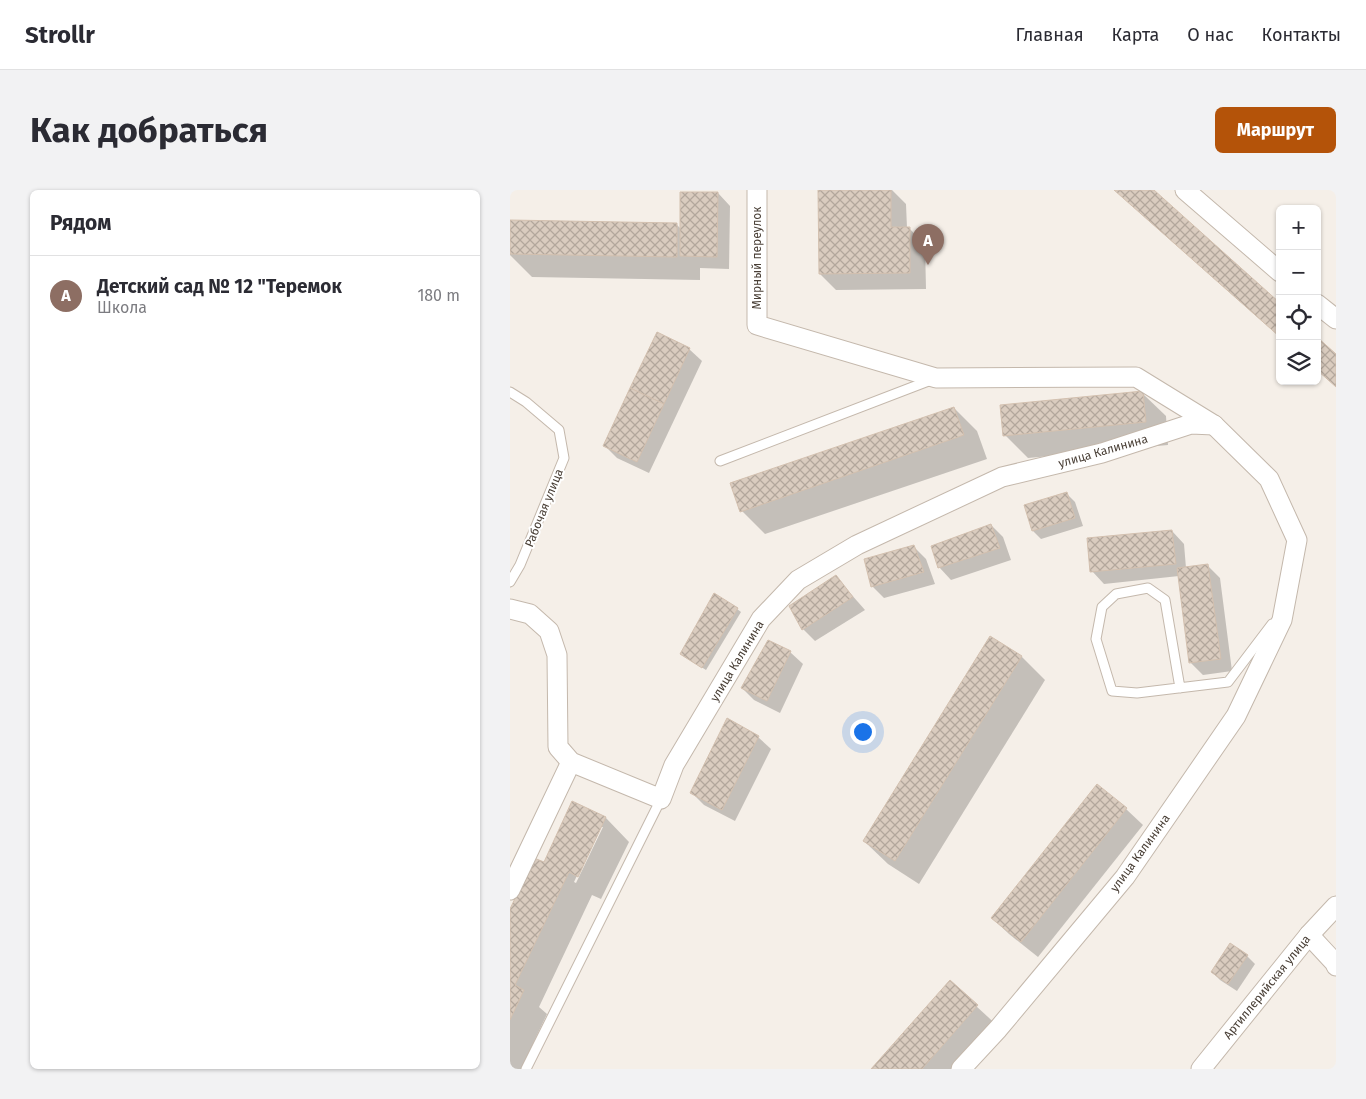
<!DOCTYPE html>
<html lang="ru">
<head>
<meta charset="utf-8">
<style>
  :root { --surface:#fff; --page:#f2f2f3; --text:#2b2b33; --muted:#7c7c81; --line:#e1e1e2; --accent:#b45309 }
  body { margin:0; font-family:"Fira Sans",sans-serif; background:var(--page); color:var(--text) }
  .controls { position:absolute; right:15px; top:15px; display:grid; overflow:hidden; border-radius:8px; box-shadow:0 1px 4px #0004 }
  .controls button { width:45px; height:45px; display:grid; place-items:center; padding:0; border:0; border-bottom:1px solid var(--line); background:var(--surface); color:var(--text); font:25px sans-serif }
  .you { position:absolute; left:352px; top:541px; width:18px; height:18px; margin:-12px; border:4px solid #fff; border-radius:50%; background:#1a73e8; box-shadow:0 0 0 8px #1a73e833 }
  .badge { display:grid; place-items:center; width:32px; height:32px; border-radius:50%; background:var(--accent); color:#fff; font-size:16px; font-weight:700 }
  .pin { position:absolute; translate:-50% -41px; filter:drop-shadow(0 1px 2px #0008) }
  .pin::after { content:''; position:absolute; top:26px; width:18px; height:15px; background:inherit; clip-path:polygon(0 0,100% 0,50% 100%) }
  .list { margin:0; padding:0; list-style:none }
  h2 { display:flex; justify-content:space-between; align-items:center; height:65px; margin:0; padding:0 20px; font-size:21px }
  h2 small { font-size:16px; font-weight:400; color:var(--muted) }
  .list li { display:grid; grid-template-columns:32px 1fr auto; gap:15px; align-items:center; box-sizing:border-box; height:80px; padding:0 20px; border-top:1px solid var(--line) }
  .list b { display:block; font-size:19px; white-space:nowrap }
  .list p { margin:0; font-size:16px; white-space:nowrap; color:var(--muted) }
  .list em { font-size:16px; font-style:normal; color:var(--muted) }
  .icon { flex:none; width:28px; height:28px; fill:none; stroke:currentColor; stroke-width:2; stroke-linecap:round; stroke-linejoin:round }
  .map { position:relative; flex:none; width:826px; height:879px; overflow:hidden; border-radius:8px }
  header { display:flex; align-items:center; gap:30px; box-sizing:border-box; height:70px; padding:0 25px; background:var(--surface); border-bottom:1px solid var(--line) }
  header strong { font-size:24px }
  nav { display:flex; gap:28px; margin-inline-start:auto; font-size:18px }
  .intro { display:flex; align-items:center; justify-content:space-between; box-sizing:border-box; height:120px; padding:0 30px }
  h1 { margin:0; font-size:35px }
  .button { padding:12px 22px; border-radius:8px; background:var(--accent); color:#fff; font-size:18px; font-weight:700 }
  main { display:flex; gap:30px; padding:0 30px }
  aside { flex:1; background:var(--surface); border-radius:8px; box-shadow:0 1px 4px #0004 }
  .map>svg:first-child { display:block }
</style>
</head>
<body>
<header>
<strong>Strollr</strong>
<nav><a>Главная</a><a>Карта</a><a>О нас</a><a>Контакты</a></nav>
</header>
<div class="intro"><h1>Как добраться</h1><a class="button">Маршрут</a></div>
<main>
<aside>
<h2>Рядом<small></small></h2>
<ul class="list">
<li><span class="badge" style="background:#8d6e63">A</span><div><b>Детский сад № 12 &quot;Теремок</b><p>Школа</p></div><em>180 m</em></li>
</ul>
</aside>
<div class="map">
<svg width="826" height="879" viewBox="0 0 826 879">
  <defs>
    <pattern id="building-cross-hatch" width="8" height="8" patternUnits="userSpaceOnUse" patternTransform="scale(1.25)"><rect width="8" height="8" fill="#daccbf"/><path d="M0 0l8 8M0 8l8-8" fill="none" stroke="#b3a79c"/></pattern>
  </defs>
  <rect width="100%" height="100%" fill="#f5efe8"/>
  <g fill="#0003" fill-rule="evenodd">
    <path d="M309,0H382L396,14L397,38H399L415,55L416,99L326,100L310,84Z"/>
    <path d="M208,3L220,16L219,79L190,78V90L22,87L0,65V31L167,35L171,39Z"/>
    <path d="M179,159L192,171L139,283L107,268L95,256Z"/>
    <path d="M632,203L656,226L658,255L518,268L495,245Z"/>
    <path d="M444,218L467,241L477,269L255,344L232,321Z"/>
    <path d="M557,304L565,312L573,336L531,349L523,341L516,316Z"/>
    <path d="M481,335L493,347L501,370L441,390L429,377Z"/>
    <path d="M662,341L674,354L676,378L698,376L710,388L722,481L693,485L681,473L669,386L594,394L582,381Z"/>
    <path d="M404,357L416,369L425,394L374,408L362,396Z"/>
    <path d="M326,387L355,420L305,451L293,439Z"/>
    <path d="M227,419L231,422L196,480L171,464Z"/>
    <path d="M480,448L512,467L535,490L409,694L378,674L354,651Z"/>
    <path d="M280,462L293,474L270,523L244,510L232,498Z"/>
    <path d="M248,547L261,559L225,631L194,615L181,602Z"/>
    <path d="M587,596L616,619L633,635L528,767L499,744L482,728Z"/>
    <path d="M63,613L96,628L119,652L91,709L82,705L29,817L37,824L11,879H0V721L34,674ZM90,637H93L66,693L64,692Z"/>
    <path d="M737,766L745,774L727,801L710,790L702,782Z"/>
    <path d="M440,792L491,839L455,879H363Z"/>
  </g>
  <g fill="url(#building-cross-hatch)" stroke="#d3c0af">
    <path d="M308,0H381V37H400V83L309,84Z"/>
    <path d="M604,0H644L770,113V147Z"/>
    <path d="M170,2H208L207,67L170,66Z"/>
    <path d="M0,30L167,33V67L0,64Z"/>
    <path d="M147,142L180,158L154,214L120,198Z"/>
    <path d="M807,147L826,164V197L807,180Z"/>
    <path d="M120,198L154,214L127,272L93,256Z"/>
    <path d="M633,201L636,232L493,246L490,215Z"/>
    <path d="M444,217L454,245L230,322L220,293Z"/>
    <path d="M557,302L565,328L522,341L514,315Z"/>
    <path d="M481,334L490,358L428,378L421,356Z"/>
    <path d="M662,340L666,374L580,382L577,348Z"/>
    <path d="M404,355L414,382L361,397L354,369Z"/>
    <path d="M698,374L711,469L679,473L667,378Z"/>
    <path d="M326,385L343,407L292,440L279,416Z"/>
    <path d="M204,403L228,418L192,478L170,464Z"/>
    <path d="M480,446L512,466L385,671L353,651Z"/>
    <path d="M258,450L281,461L257,511L231,498Z"/>
    <path d="M217,528L249,546L212,620L180,603Z"/>
    <path d="M587,594L617,618L511,752L481,728Z"/>
    <path d="M62,611L96,627L68,687L59,682L5,795L14,800L0,830V719L24,668L34,672Z"/>
    <path d="M720,753L738,765L718,794L701,782Z"/>
    <path d="M440,790L468,815L412,879H361Z"/>
  </g>
  <g fill="none" stroke-linecap="round" stroke-linejoin="round">
    <g stroke="#c4b8ac" stroke-width="11">
      <g id="lane">
        <path d="M0,202L16,212L49,240L54,268L10,375L0,392"/>
        <path d="M210,271L421,190"/>
        <path d="M670,498L655,410L638,398L606,404L592,417L586,449L602,501L627,503L718,492L762,434"/>
        <path d="M16,879L151,609"/>
      </g>
    </g>
    <g stroke="#c4b8ac" stroke-width="21">
      <g id="street">
        <path d="M247,0V135L426,188L626,187L704,235L759,289L787,350L772,430L726,526L615,687L488,839L451,879"/>
        <path d="M675,0L770,82"/>
        <path d="M807,114L826,129"/>
        <path d="M0,419L20,424L39,441L47,465L48,557L61,572L151,609L164,575L251,429L288,390L347,355L492,287L592,263L681,234L704,235"/>
        <path d="M0,700L61,572"/>
        <path d="M799,745L825,773L826,776"/>
        <path d="M691,879L799,745L826,716"/>
      </g>
    </g>
    <use href="#lane" stroke="#fff" stroke-width="9"/>
    <use href="#street" stroke="#fff" stroke-width="19"/>
  </g>
  <g text-anchor="middle" dominant-baseline="central" stroke-width="4" stroke-linejoin="round" paint-order="stroke">
    <g font-size="12" fill="#493f36" stroke="#fff">
      <text transform="translate(247 68) rotate(-90)">Мирный переулок</text>
      <text transform="translate(593 261) rotate(-16)">улица Калинина</text>
      <text transform="translate(34 318) rotate(-68)">Рабочая улица</text>
      <text transform="translate(227 471) rotate(-59)">улица Калинина</text>
      <text transform="translate(630 663) rotate(-54)">улица Калинина</text>
      <text transform="translate(757 797) rotate(-51)">Артиллерийская улица</text>
    </g>
  </g>
</svg>
<div class="controls">
<button>+</button>
<button>−</button>
<button><svg class="icon" aria-label="locate" viewBox="0 0 24 24"><circle cx="12" cy="12" r="6"/><path d="M12 2v4M12 18v4M2 12h4M18 12h4"/></svg></button>
<button><svg class="icon" aria-label="layers" viewBox="0 0 24 24"><path d="M12 4l9 5-9 5-9-5zM3 14l9 5 9-5"/></svg></button>
</div>
<div class="you"></div>
<div class="pin badge" style="left:418px;top:75px;background:#8d6e63">A</div>
</div>
</main>
</body>
</html>
